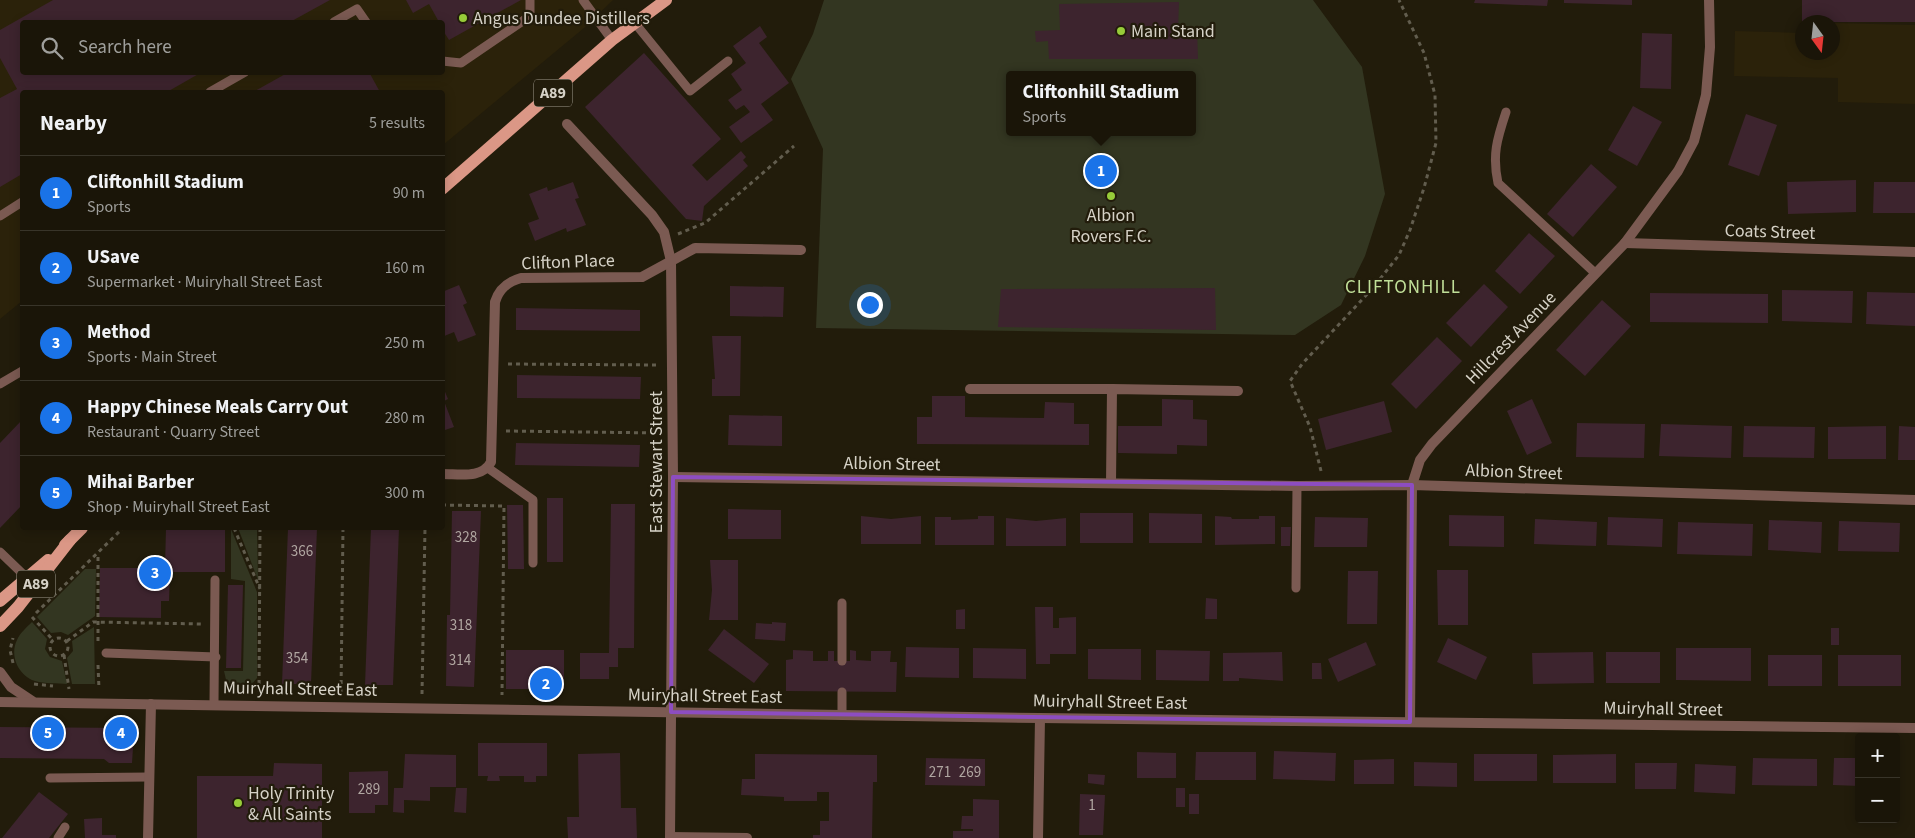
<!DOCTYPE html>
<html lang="en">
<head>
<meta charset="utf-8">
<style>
  :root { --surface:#1a1508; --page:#231e12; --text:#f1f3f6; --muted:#9f9f9c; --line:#383429; --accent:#1a73e8 }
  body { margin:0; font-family:"Source Sans 3",sans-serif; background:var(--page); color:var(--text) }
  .controls { position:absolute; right:15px; bottom:15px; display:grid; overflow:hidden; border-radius:5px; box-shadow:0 2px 12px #0003 }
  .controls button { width:45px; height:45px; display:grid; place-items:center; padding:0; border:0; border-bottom:1px solid var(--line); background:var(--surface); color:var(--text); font:25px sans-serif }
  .compass { position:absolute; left:1795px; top:15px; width:45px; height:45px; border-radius:50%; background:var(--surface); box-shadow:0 2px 12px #0003; rotate:165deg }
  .you { position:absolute; left:869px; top:304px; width:18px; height:18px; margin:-12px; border:4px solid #fff; border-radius:50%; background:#1a73e8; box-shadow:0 0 0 8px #1a73e833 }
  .badge { display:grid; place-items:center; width:32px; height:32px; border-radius:50%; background:var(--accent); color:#fff; font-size:16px; font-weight:700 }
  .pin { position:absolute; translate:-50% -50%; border:2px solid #fff; box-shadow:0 1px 5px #0006 }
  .popup { position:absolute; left:1006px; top:71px; width:190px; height:65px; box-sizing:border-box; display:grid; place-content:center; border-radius:5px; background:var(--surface); filter:drop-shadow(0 1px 4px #0005); font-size:16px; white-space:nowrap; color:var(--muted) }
  .popup b { font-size:19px; color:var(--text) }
  .popup::after { content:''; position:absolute; left:50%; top:100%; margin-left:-10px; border:10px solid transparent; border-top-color:var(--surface) }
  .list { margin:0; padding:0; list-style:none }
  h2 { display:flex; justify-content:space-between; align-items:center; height:65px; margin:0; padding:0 20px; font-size:21px }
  h2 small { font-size:16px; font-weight:400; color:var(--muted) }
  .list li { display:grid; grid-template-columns:32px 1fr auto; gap:15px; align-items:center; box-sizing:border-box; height:75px; padding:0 20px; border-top:1px solid var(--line) }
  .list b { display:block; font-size:19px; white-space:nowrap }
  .list p { margin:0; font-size:16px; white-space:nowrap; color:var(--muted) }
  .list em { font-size:16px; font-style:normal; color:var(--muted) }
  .icon { flex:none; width:28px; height:28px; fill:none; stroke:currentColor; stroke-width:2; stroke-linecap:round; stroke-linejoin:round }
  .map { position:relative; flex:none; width:1915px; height:838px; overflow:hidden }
  .search { position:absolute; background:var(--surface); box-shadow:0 2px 12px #0003; left:20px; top:20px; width:425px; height:55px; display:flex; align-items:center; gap:12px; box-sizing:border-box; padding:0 18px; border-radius:5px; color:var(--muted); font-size:19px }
  .panel { position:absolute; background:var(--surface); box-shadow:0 2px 12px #0003; left:20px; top:90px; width:425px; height:440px; border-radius:5px }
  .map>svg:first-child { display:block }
</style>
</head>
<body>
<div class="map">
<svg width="1915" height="838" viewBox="0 0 1915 838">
  <rect width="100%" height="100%" fill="#221c0b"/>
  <g fill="#2b220a" fill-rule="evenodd">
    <path d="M0,0H613L584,28L443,145L442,92H22V301L0,319ZM22,22H442V72H22Z"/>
    <path d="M1833,23L1915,25V104L1838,102V78L1734,76L1735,31L1802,33V52H1832Z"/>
  </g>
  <g fill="#333621" fill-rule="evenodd">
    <path d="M824,0H1313L1362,67L1385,194L1365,256L1341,305L1295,335L816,328L823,149L791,79L813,34ZM1010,75H1192V132H1010Z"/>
    <path d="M238,528H257L258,580Z"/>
    <path d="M231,529L257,592V678L252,684H227L224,671H243L245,581L231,579Z"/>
    <path d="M85,569H96L95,616L68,635L61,632L51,633L37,617Z"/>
    <path d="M32,622L47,639L45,649L50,657L62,661L67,684C57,683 45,684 35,681C19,676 9,656 17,640C20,633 26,628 32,622Z"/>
    <path d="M94,627L95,684H72L67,658L73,651L72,641Z"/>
  </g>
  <g fill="#3d242e">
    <path d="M53,0H330L290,22H22V72H202L167,92H22V174L0,187V98L17,89L0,58V30Z"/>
    <path d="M406,0H521L449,40L442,29V22H439L429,4L413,13Z"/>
    <path d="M1475,0H1548L1547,6L1474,3Z"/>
    <path d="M1564,0H1632V5L1564,3Z"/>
    <rect x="1802" y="0" width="113" height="22"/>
    <path d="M1179,2L1178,30H1197L1198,59H1049L1048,41L1036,42L1035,31L1060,30L1059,4Z"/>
    <path d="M760,26L767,37L759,43L789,83L761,104L773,120L741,143L729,127L750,112L744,105L736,110L728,100L742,90L731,74L746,63L733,46Z"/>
    <path d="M1642,33L1672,34L1671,89L1640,88Z"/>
    <path d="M644,53L721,139L692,165L707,181L741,151L746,157L743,160L748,166L704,206L702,221L686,219L585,107Z"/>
    <path d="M289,72H369L380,92H253Z"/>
    <path d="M1633,106L1662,122L1637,166L1608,150Z"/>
    <path d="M1746,114L1777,125L1759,176L1728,165Z"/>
    <path d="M1591,164L1617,187L1573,237L1547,214Z"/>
    <path d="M1856,180V212L1788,214L1787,182Z"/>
    <path d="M573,182L579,198L575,199L586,225L567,232L566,228L535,241L528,223L539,219L529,194L547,187L548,191Z"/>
    <path d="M1874,182H1915V213H1873Z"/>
    <path d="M1529,233L1555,256L1520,294L1495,271Z"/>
    <path d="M1484,284L1508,307L1471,347L1446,323Z"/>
    <path d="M459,285L467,303L463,305L476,335L458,342L454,332L442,337V292Z"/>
    <path d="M730,286L784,287L783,317L730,316Z"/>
    <path d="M1215,288L1216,330L998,327L1001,289Z"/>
    <path d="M1782,290L1853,291L1852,323L1782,321Z"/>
    <path d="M1867,292L1915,293V326L1866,324Z"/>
    <path d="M1650,293L1768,294V323L1650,322Z"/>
    <path d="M1602,300L1631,326L1585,376L1556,350Z"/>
    <path d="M516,308L640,310V331L516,330Z"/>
    <path d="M712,336H741L740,396H712V379H715Z"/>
    <path d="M1437,337L1462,361L1416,409L1391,384Z"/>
    <path d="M517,375L641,377L640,399L517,398Z"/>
    <path d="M443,387L448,399L444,401L454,427L442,431Z"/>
    <path d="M932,396H965V417L1044,418L1045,402L1074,403V424H1089V445L917,444V417H932Z"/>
    <path d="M1162,399L1193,400V419L1207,420V446L1177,445V454L1118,453V426H1162Z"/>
    <path d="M1532,399L1552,443L1527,455L1507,411Z"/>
    <path d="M1384,401L1392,432L1326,450L1318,419Z"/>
    <path d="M729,415L782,416V446L728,445Z"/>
    <path d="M22,420V505L0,528V443Z"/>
    <path d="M1577,423L1645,424L1644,458L1576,457Z"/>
    <path d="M1661,424L1732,426L1731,458L1659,456Z"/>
    <path d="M1744,426L1815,427L1814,458L1743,457Z"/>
    <path d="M1886,426V459H1828V427Z"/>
    <path d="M1899,426L1915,427V460H1898Z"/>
    <path d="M516,443L640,445L639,467L515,465Z"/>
    <rect x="547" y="498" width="16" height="64"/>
    <path d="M611,504H635L634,648H618V667H609V679H580V653H609Z"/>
    <path d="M507,505H523L524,569H508Z"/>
    <path d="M728,509L781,510V539H728Z"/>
    <path d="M452,511H481L474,687L446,686L447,615H450Z"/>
    <rect x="1080" y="513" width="53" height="30"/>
    <path d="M1149,513L1202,514V543H1149Z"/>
    <path d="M1449,515L1504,516V547L1449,546Z"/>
    <path d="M861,516L891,519L921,516V544H861Z"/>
    <path d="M978,516H994V545H935V517H951V520L978,519Z"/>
    <path d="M1215,516L1231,517L1232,519H1259V516H1275V544L1215,545Z"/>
    <path d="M1315,517L1368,518L1367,547H1314Z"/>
    <path d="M1608,517L1663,519L1662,547L1607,545Z"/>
    <path d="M1006,518L1036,521L1066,518V546H1006Z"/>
    <path d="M1535,519L1597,522L1596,546L1534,544Z"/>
    <path d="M1769,520L1822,522L1821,553L1768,550Z"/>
    <path d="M1839,521L1900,523L1899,552L1838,551Z"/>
    <path d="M1678,522L1753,524L1752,556L1677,554Z"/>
    <path d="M1281,527H1291L1290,546H1281Z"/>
    <path d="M166,528H225V572H170L169,601H161V618L99,617L100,568H165Z"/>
    <path d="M288,528H317L311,684H282Z"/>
    <path d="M371,528H399L393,685H365Z"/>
    <path d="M710,560H738V620H709L712,590Z"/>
    <path d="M1437,570H1468V625H1438Z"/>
    <path d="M1348,571H1378L1377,624H1347Z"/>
    <path d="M228,585H243L241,668H226Z"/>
    <path d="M1206,598L1217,599V619H1205Z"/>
    <path d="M1035,607H1053V628H1059V618L1076,617V654H1050V664H1036Z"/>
    <path d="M965,609V629H956V610Z"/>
    <path d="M772,622L786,623L785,641L755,639L756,623L772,624Z"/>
    <rect x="1831" y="628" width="8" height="17"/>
    <path d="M724,629L769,664L754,683L708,650Z"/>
    <path d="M1448,638L1487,657L1476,680L1437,662Z"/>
    <path d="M1366,642L1376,665L1338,682L1328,659Z"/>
    <path d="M906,647L959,648V678L905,677Z"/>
    <path d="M973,648L1026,649V679L973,678Z"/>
    <path d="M1676,648H1751V681L1676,680Z"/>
    <path d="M1088,649H1141V680L1088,679Z"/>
    <rect x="506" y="650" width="58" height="39"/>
    <path d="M793,650L813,651V661H828V651H834V661H850V650L856,651V660L871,661V651H891L890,662H897L896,692L786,691V660L793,659Z"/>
    <path d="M1156,650L1210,651L1209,681L1156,680Z"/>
    <path d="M1282,652L1283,681L1239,678V681H1223V653Z"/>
    <path d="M1593,652L1594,683L1533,684L1532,653Z"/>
    <rect x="1606" y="652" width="54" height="31"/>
    <rect x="1768" y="655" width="54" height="31"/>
    <rect x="1838" y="655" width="63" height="31"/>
    <path d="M1312,663H1321L1322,679H1312Z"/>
    <path d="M0,727L130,728L134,732L132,763H109L104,759L0,758Z"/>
    <path d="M478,743H547V776H536V782H524V776H499L500,781H487L488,776H478Z"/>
    <path d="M1274,751L1336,753L1335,781L1273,779Z"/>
    <path d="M1137,752L1176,753V778H1137Z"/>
    <path d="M1196,752H1256V780H1195Z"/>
    <path d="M620,753L621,808H636L637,838H568L567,817H579L578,754Z"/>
    <path d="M405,754L456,755V787H430V801L404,800V813L393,812L394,788H403Z"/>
    <path d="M755,754L877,755V782H873L872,838H813V835H820V821H829V792H817V801H784V797L741,795L742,779H755Z"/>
    <rect x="1474" y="754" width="63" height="27"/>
    <path d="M1616,754V783H1553V755Z"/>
    <path d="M926,758L985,759V786L925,785Z"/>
    <path d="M1753,758L1817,759V786L1752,785Z"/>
    <path d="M1834,758H1859V786L1833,785Z"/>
    <path d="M1394,759V784H1354V760Z"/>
    <path d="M1414,762L1457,763V787L1414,786Z"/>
    <path d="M274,763L322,764V838H197V776H273Z"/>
    <path d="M1635,763H1677L1676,789H1635Z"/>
    <path d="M1695,764L1736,766L1735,794L1694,792Z"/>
    <path d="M388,771V805H375V813H349V772Z"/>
    <path d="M1088,774L1105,775L1104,785L1088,783Z"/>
    <path d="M456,788H467L466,813L454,812Z"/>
    <rect x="1176" y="788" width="9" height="19"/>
    <path d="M39,792L68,814L49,838H2Z"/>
    <path d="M1080,794L1105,795L1103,835H1079Z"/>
    <rect x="1189" y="794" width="10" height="20"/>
    <path d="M973,799L999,800V838H953V831H973V829H961L962,816H973Z"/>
    <path d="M102,818V835H116V838H85L84,819Z"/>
  </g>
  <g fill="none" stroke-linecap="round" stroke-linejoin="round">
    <g stroke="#625d4e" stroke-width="3" stroke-dasharray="4 4" stroke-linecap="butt">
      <path d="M678,234L705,223L794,146"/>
      <path d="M508,364L659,365"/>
      <path d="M506,431L660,433"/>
      <path d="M1321,471L1310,427L1290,381L1302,364L1372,289L1399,255L1410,230L1424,188L1436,143L1435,95L1424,53L1399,0"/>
      <path d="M442,505L504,506L502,695"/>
      <path d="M234,528L260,589"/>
      <path d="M36,613L123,528"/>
      <path d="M32,617L53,640"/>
      <circle cx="59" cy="647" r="9"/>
      <path d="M67,641L93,622L202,624"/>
      <path d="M98,641V553"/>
      <path d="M64,655L69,689"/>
      <path d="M13,663L10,650L13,638"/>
      <path d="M98,665L99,689"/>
      <path d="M34,684L53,686"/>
      <path d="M259,692L260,528"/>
      <path d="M341,692L343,528"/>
      <path d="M422,694L425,528"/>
    </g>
    <g stroke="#7b5a52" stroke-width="9">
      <path d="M583,0L612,40"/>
      <path d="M334,22L357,9L366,22"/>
      <path d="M634,22L690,91L728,61"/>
      <path d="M442,61L461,63L530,16V0"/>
      <path d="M210,92L245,72"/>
      <path d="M1506,112C1497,139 1492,155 1498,183L1595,273"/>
      <path d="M0,216L22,202"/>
      <path d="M0,384L22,371"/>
      <path d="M488,468L533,500V563"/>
      <path d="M0,552L27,578"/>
      <path d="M1296,588L1297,486"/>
      <path d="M842,603V661"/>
      <path d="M106,653L216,657"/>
      <path d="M842,692V715"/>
      <path d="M214,704L215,580"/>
      <path d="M50,778L149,777"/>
      <path d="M58,838L65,827"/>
    </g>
    <g stroke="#7b5a52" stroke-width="10">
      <path d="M567,124L652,215L664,232L671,261L673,477L670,838"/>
      <path d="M1625,243L1915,252"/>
      <path d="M970,389H1112"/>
      <path d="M442,474C460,474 482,479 491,462L495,302C499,289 507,282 521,278L642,277L695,248L801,250"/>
      <path d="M673,477L1297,486L1412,485L1915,500"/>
      <path d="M1111,483L1112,389L1238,391"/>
      <path d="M0,672L11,687L32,701"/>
      <path d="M0,702L1040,718L1915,728"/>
      <path d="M1410,722L1412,485L1420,460L1432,444L1625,243L1678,171L1694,141L1706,95L1710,47L1709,0"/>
      <path d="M670,837L747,838"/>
      <path d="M148,838L151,704"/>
      <path d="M1038,838L1040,718"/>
    </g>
    <g stroke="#db9786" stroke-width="12">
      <path d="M442,189L612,40L666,0"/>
      <path d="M65,545L82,528"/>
      <path d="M0,601L48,560"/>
      <path d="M0,626L18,607L70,540"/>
    </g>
  </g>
  <path fill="none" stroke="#8d4dc1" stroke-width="4" stroke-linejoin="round" d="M673,477L1412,485L1410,722L671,712Z"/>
  <g fill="#97cc39" stroke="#221c0b" stroke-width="2">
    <circle cx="463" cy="18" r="5"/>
    <circle cx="1121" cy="31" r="5"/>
    <circle cx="1111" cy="196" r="5"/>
    <circle cx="238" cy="803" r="5"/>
  </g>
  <g text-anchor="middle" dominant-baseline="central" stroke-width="4.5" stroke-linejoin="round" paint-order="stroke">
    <g font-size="15" fill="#b0a6a1">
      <text x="466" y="537">328</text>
      <text x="302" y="551">366</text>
      <text x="461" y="625">318</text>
      <text x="297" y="658">354</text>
      <text x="460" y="660">314</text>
      <text x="940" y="772">271</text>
      <text x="970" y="772">269</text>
      <text x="369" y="789">289</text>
      <text x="1092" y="805">1</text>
    </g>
    <g fill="#221c0b" stroke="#a09b8f" stroke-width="1">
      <rect x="534" y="79.5" width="38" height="27" rx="4"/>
      <rect x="17" y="570.5" width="38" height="27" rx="4"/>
    </g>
    <g font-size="16" font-weight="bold" fill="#d6d2c7">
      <text x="553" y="93">A89</text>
      <text x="36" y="584">A89</text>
    </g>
    <g font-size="18" fill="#d6d2c7" stroke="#221c0b" text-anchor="start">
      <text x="473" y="18">Angus Dundee Distillers</text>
      <text x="1131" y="31">Main Stand</text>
      <text x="1111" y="215" text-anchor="middle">Albion<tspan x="1111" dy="21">Rovers F.C.</tspan></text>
      <text x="248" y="793">Holy Trinity<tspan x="248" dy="21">&amp; All Saints</tspan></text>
    </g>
    <g font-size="18" fill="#d6d2c7" stroke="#221c0b">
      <text transform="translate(1770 232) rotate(2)">Coats Street</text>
      <text transform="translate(568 262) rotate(-2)">Clifton Place</text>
      <text transform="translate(1511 338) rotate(-46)">Hillcrest Avenue</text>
      <text transform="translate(656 462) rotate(-90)">East Stewart Street</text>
      <text transform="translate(892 464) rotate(1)">Albion Street</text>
      <text transform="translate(1514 472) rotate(2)">Albion Street</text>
      <text transform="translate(300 689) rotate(1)">Muiryhall Street East</text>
      <text transform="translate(705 696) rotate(1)">Muiryhall Street East</text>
      <text transform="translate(1110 702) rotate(1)">Muiryhall Street East</text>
      <text transform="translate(1663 709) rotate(1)">Muiryhall Street</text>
    </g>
    <g font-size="19" letter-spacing="1" fill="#c0df98" stroke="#221c0b">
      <text x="1403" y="287">CLIFTONHILL</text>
    </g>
  </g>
</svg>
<div class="controls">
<button>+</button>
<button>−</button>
</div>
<svg class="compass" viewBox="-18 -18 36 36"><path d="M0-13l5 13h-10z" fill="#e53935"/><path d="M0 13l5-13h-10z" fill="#9f9f9c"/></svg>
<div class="you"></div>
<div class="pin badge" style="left:1101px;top:171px">1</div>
<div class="popup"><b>Cliftonhill Stadium</b>Sports</div>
<div class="pin badge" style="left:546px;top:684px">2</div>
<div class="pin badge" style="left:155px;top:573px">3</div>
<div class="pin badge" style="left:121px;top:733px">4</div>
<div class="pin badge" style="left:48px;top:733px">5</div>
<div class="search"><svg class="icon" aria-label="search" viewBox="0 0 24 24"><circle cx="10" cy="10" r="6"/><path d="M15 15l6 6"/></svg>Search here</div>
<section class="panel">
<h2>Nearby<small>5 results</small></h2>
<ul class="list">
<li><span class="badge">1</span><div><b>Cliftonhill Stadium</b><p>Sports</p></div><em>90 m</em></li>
<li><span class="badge">2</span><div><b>USave</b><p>Supermarket · Muiryhall Street East</p></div><em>160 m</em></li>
<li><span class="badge">3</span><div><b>Method</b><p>Sports · Main Street</p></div><em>250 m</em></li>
<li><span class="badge">4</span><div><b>Happy Chinese Meals Carry Out</b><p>Restaurant · Quarry Street</p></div><em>280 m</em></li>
<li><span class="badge">5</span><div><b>Mihai Barber</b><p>Shop · Muiryhall Street East</p></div><em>300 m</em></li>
</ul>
</section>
</div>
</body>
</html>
